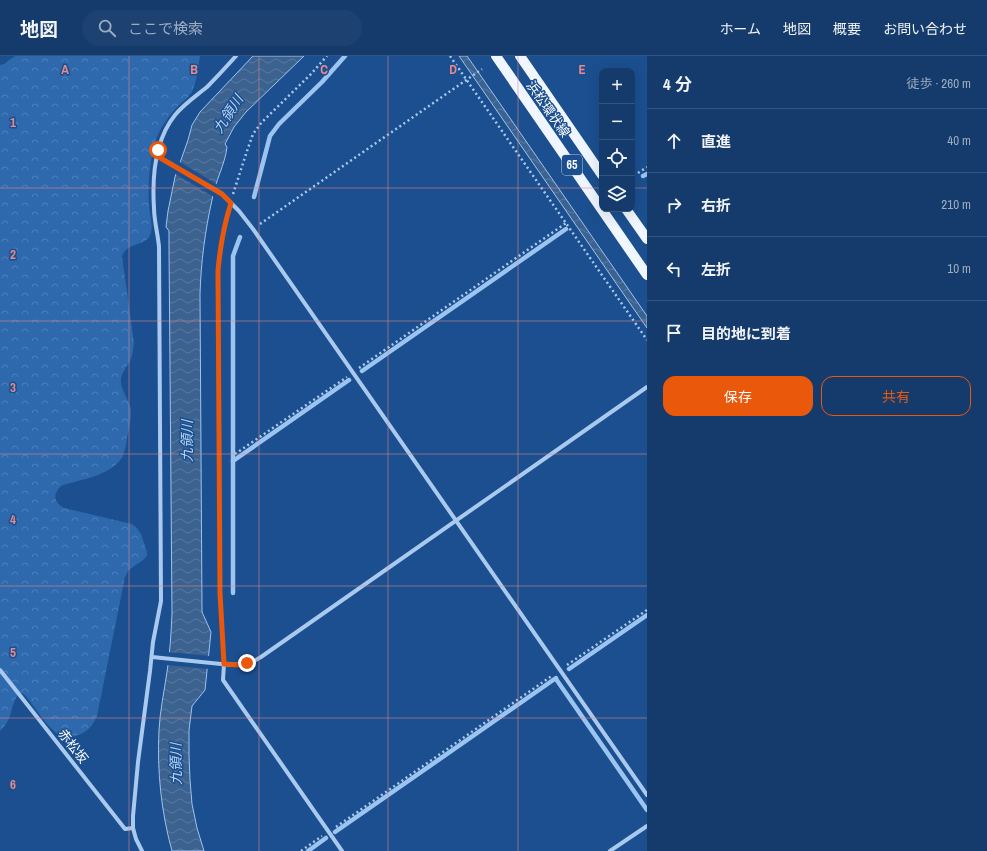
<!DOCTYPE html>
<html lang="ja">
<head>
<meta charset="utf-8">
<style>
  :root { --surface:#143b6b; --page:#1d4271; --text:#f1f3f6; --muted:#9dadc1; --line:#33557e; --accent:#ea580c }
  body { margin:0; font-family:"Archivo Narrow","Noto Sans JP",sans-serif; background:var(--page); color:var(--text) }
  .controls { position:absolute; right:12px; top:12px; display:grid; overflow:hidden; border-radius:8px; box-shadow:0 4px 16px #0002 }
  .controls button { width:36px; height:36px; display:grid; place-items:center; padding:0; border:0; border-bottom:1px solid var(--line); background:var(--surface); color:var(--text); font:20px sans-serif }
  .stop { position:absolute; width:12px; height:12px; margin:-9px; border:3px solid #ea580c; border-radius:50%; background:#fff }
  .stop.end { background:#ea580c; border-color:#fff; box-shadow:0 1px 4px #0008 }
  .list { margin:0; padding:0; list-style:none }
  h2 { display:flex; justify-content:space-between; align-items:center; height:52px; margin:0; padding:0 16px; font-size:17px }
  h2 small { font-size:13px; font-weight:400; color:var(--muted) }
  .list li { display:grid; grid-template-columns:26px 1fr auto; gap:12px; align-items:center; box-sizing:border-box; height:64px; padding:0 16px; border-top:1px solid var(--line) }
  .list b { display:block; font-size:15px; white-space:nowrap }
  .list em { font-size:13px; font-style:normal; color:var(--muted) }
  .actions { display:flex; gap:8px; padding:12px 16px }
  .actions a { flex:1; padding:9px 0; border:1px solid var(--accent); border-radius:12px; text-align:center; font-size:14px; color:var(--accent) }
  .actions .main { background:var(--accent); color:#fff }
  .icon { flex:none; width:22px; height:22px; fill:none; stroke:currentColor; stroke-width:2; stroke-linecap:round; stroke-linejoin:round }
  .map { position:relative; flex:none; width:647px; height:795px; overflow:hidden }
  header { display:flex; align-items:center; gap:24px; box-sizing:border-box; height:56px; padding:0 20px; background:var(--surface); border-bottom:1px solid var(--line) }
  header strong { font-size:19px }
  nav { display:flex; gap:22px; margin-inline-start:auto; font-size:14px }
  .search { width:280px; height:36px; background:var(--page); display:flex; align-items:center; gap:10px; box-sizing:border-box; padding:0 14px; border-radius:22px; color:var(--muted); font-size:15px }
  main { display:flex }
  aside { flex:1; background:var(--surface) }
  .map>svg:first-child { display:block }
</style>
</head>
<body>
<header>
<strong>地図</strong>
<div class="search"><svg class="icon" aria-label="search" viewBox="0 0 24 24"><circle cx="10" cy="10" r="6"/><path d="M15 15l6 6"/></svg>ここで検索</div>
<nav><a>ホーム</a><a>地図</a><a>概要</a><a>お問い合わせ</a></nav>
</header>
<main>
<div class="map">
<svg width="647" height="795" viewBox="0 0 647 795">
  <defs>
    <pattern id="forest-crowns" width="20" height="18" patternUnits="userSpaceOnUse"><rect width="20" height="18" fill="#2e69ad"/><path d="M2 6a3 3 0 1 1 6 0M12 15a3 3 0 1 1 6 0" fill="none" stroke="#4d80b9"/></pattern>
    <pattern id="water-waves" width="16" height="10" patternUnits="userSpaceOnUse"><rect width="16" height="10" fill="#3c6290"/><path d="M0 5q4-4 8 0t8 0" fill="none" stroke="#597aa1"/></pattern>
  </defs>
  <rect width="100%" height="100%" fill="#1b4f8f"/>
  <path fill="url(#forest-crowns)" d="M15,0H200C198,11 197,25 192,36C188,42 182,46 177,51C166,63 156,78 153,94C149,114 147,137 150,158C151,164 153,173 150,179C146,189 132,187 125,195C124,196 123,198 122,200L134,287C133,293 133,299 130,305C127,311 121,317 121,324C120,333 130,345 131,355C131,364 129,373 127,382C126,389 125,397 121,403C108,421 80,423 61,430C53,438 53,446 64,452L132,468L137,472L141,478L147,496V500L142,505L134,510L128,515L125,521L97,660C93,669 88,676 78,679C72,682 64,682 58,678C47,671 34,650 26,640L22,637C13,640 13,654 9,662C7,667 4,671 0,675V9L4,8Z"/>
  <g fill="url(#water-waves)" stroke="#9cc4f0">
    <path d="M253,0H304L246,56L234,71L225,88L227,91C225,109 215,125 212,144C205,175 201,206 200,238L202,556L211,576L205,634L192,650L189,674V699L190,724L192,748L197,772L204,795H172C161,755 157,715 159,674C160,655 164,636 167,616C170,597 171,578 172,558L169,188V175L166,171L168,155L175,121L188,84L192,69L200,56Z"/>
    <path d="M459,0H467L647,260V272Z"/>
  </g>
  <g fill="#1b4f8f">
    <path d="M178,105L218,129L214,141L174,117Z"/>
    <path d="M167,596L210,600L209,613L166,609Z"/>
  </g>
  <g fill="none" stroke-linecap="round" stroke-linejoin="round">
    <g stroke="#9cc4f0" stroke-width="4.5">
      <path d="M643,120L647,118"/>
      <path d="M254,141L270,80L279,68L322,26L345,0"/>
      <path d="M362,315L566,173"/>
      <path d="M233,405L349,324"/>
      <path d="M233,537V200L240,181"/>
      <path d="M569,613L647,559"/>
      <path d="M556,623L647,754"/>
      <path d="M335,776L556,622"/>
      <path d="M308,795L326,782"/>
    </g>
    <g stroke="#a9c9ee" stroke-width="2.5" stroke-dasharray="2 3" stroke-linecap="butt">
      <path d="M450,0L647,284"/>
      <path d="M638,117L647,111"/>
      <path d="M233,138L248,92L253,78L262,66L311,18L327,0"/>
      <path d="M260,168L482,13"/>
      <path d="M359,312L566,167"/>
      <path d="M235,398L347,321"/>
      <path d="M224,601L220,537L218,215L221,188L228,157"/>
      <path d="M567,609L647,554"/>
      <path d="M336,771L553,619"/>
      <path d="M301,795L322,780"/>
    </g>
    <g stroke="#a9c9ee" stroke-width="4">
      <path d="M157,100L222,138L239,155L253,173L647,739"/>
      <path d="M152,601L231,609L247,607L254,605L261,601L647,331"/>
      <path d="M224,608L223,624L342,795"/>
      <path d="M0,614L125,773L133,772"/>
      <path d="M142,795L136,783L133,772V760L138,706L150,615L153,586L161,545L159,191C158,178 154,165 154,152C152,121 155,84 175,59C184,48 196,40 207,31C217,21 227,10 236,0"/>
      <path d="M610,795L647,770"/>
    </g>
    <g stroke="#f0f6ff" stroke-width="10">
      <path d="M496,0L647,219"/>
      <path d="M520,0L602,119"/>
      <path d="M626,153L647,183"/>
    </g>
  </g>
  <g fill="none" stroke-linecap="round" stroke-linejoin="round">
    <path stroke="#ea580c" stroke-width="5" d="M158,94L157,100L222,138L231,147C224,169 220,191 218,215L220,537L224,608L239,609L247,607"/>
  </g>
  <path fill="none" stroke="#e88989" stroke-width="1" stroke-opacity="0.55" d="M129,0V795M259,0V795M388,0V795M518,0V795M0,132H602M632,132H647M0,265H647M0,398H647M0,530H647M0,662H647"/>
  <g text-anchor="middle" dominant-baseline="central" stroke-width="3" stroke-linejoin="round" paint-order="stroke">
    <rect fill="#1b4f8f" stroke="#bbcadd" stroke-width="1" x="562" y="99" width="20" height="20" rx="3"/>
    <g font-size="12" font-weight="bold" fill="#fff">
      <text x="572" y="109">65</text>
    </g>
    <g font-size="13" fill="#fff" stroke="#1b4f8f">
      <text transform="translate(548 53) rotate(55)">浜松環状線</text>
      <text transform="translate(73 690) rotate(52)">赤松坂</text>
    </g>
    <g font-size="14" font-style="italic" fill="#b5d3f5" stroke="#1b4f8f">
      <text transform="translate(228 58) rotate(-57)">九領川</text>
      <text transform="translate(187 385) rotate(-90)">九領川</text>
      <text transform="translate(176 708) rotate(-91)">九領川</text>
    </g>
  </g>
  <g font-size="13" text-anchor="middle" font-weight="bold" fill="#e88989" stroke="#1b4f8f" stroke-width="3" stroke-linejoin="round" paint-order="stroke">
    <text x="65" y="18">A</text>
    <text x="194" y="18">B</text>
    <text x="324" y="18">C</text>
    <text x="453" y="18">D</text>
    <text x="582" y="18">E</text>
    <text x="13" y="71">1</text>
    <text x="13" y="203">2</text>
    <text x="13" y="336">3</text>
    <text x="13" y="468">4</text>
    <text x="13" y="601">5</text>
    <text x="13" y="733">6</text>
  </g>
</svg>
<div class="controls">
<button>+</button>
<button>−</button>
<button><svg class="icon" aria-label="locate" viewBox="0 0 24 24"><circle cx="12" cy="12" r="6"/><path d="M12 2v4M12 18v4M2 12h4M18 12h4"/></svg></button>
<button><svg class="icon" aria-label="layers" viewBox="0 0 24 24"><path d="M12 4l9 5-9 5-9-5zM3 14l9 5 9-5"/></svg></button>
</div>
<div class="stop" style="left:158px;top:94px"></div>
<div class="stop end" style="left:247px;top:607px"></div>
</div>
<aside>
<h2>4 分<small>徒歩 · 260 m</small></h2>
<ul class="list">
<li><svg class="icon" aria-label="ahead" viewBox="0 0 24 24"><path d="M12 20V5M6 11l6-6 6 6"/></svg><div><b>直進</b></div><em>40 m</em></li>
<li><svg class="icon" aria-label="right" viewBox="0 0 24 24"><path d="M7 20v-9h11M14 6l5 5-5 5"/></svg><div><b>右折</b></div><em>210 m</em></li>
<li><svg class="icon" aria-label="left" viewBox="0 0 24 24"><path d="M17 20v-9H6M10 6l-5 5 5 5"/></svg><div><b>左折</b></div><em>10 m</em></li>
<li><svg class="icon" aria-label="arrive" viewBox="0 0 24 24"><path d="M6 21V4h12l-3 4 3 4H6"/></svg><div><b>目的地に到着</b></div></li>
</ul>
<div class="actions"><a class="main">保存</a><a>共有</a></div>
</aside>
</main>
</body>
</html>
